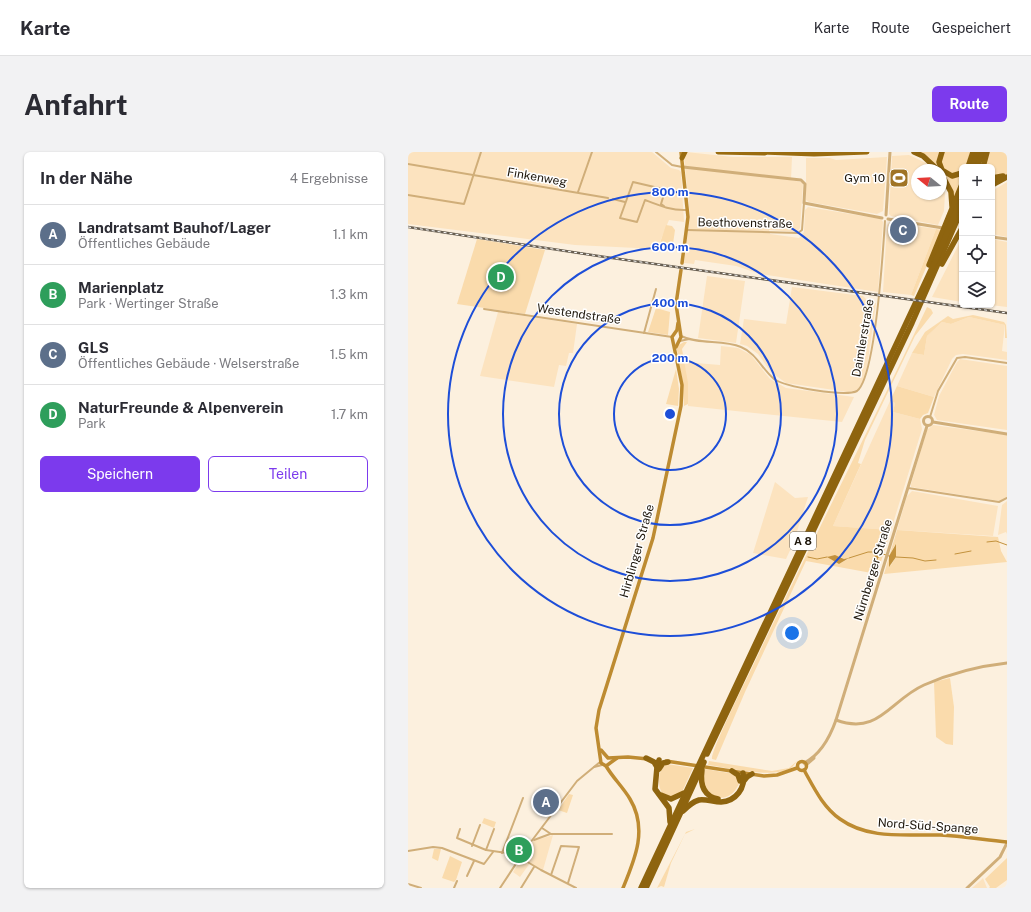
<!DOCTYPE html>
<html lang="de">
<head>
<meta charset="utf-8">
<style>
  :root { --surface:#fff; --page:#f2f2f3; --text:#2b2b33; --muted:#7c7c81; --line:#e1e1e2; --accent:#7c3aed }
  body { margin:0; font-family:"Public Sans",sans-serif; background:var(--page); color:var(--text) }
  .controls { position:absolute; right:12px; top:12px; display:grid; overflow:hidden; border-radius:6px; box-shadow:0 1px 3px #0004 }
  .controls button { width:36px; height:36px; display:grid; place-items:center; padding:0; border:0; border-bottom:1px solid var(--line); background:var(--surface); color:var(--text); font:20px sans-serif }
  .compass { position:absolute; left:503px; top:12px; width:36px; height:36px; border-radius:50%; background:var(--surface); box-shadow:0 1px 3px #0004; rotate:288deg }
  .you { position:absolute; left:384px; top:481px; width:14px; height:14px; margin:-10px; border:3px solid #fff; border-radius:50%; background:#1a73e8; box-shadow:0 0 0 6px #1a73e833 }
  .badge { display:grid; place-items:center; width:26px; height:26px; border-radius:50%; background:var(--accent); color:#fff; font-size:13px; font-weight:700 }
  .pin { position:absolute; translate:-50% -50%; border:2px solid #fff; box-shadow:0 1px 4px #0006 }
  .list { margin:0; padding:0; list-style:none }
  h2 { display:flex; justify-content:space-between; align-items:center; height:52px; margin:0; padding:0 16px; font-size:17px }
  h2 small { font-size:13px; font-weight:400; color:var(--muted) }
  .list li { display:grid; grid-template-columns:26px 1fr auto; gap:12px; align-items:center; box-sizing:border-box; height:60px; padding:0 16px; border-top:1px solid var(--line) }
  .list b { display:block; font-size:15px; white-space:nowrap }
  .list p { margin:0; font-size:13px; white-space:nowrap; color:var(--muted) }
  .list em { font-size:13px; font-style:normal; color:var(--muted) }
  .actions { display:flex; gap:8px; padding:12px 16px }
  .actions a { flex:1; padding:9px 0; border:1px solid var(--accent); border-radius:6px; text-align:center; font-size:14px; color:var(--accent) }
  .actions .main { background:var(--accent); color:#fff }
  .icon { flex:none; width:22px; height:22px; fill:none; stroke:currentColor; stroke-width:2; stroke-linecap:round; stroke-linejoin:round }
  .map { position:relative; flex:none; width:599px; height:736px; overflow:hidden; border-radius:6px }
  header { display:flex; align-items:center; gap:24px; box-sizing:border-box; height:56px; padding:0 20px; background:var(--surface); border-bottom:1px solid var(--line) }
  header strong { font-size:19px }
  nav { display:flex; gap:22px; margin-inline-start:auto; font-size:14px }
  .intro { display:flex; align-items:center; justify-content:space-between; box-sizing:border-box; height:96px; padding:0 24px }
  h1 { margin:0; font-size:28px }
  .button { padding:10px 18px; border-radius:6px; background:var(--accent); color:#fff; font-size:14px; font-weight:700 }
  main { display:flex; gap:24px; padding:0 24px }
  aside { flex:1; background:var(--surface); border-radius:6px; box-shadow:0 1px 3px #0004 }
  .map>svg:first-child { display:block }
</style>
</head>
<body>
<header>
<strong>Karte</strong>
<nav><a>Karte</a><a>Route</a><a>Gespeichert</a></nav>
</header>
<div class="intro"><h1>Anfahrt</h1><a class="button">Route</a></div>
<main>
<aside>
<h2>In der Nähe<small>4 Ergebnisse</small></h2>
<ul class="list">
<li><span class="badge" style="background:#5c6f8a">A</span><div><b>Landratsamt Bauhof/Lager</b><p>Öffentliches Gebäude</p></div><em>1.1 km</em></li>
<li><span class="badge" style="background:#2e9e5b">B</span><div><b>Marienplatz</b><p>Park · Wertinger Straße</p></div><em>1.3 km</em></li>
<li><span class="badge" style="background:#5c6f8a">C</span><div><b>GLS</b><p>Öffentliches Gebäude · Welserstraße</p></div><em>1.5 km</em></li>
<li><span class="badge" style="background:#2e9e5b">D</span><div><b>NaturFreunde &amp; Alpenverein</b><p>Park</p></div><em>1.7 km</em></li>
</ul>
<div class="actions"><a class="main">Speichern</a><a>Teilen</a></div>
</aside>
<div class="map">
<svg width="599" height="736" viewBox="0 0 599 736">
  <rect width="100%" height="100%" fill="#fcf0de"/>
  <g fill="#fce3bf">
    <path d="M0,0H244L263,16L271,18L273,20L276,70L261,68L249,97L167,93L0,72Z"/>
    <path d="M278,0L325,5H384L383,28L393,30L395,32L392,76L389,80L361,78L362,82L391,86L396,80L397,58L400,55L473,67L475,70L470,140L352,122L328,114L287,108L286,112L276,111L282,64L276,5Z"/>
    <path d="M501,3L518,11L524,18H509V42H533V33L537,41L536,59L530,73L483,64L481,62L484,4Z"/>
    <path d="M479,5L475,59L469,62L401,50L398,48V6H422L428,8Z"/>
    <path d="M599,30V85L584,82V39Z"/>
    <path d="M482,70L528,77L503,143L475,140L479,73Z"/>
    <path d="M554,86V150L524,145Z"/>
    <path d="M584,87L599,90V155L583,153Z"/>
    <path d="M299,124L337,129L328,191L290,186Z"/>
    <path d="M384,135L455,144L461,150L468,151L459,216L455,231L449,238L440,240L378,231L363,220L350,202L339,194L332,192L336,167L378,172Z"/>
    <path d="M90,160L169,172L165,201H161L158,214L151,213L146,235L72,224Z"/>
    <path d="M561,165L597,173L594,199L599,200V208L555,202L548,203L544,207L526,245L489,234L504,201L516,203L519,184L534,170L543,172Z"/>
    <path d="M313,194L330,196L343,203L362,227L378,236L446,245L434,270L280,254V237L276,210L312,213Z"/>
    <path d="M552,207L599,214V278L529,268L526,263L531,244L549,210Z"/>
    <path d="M482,249L487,251L485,260L512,267L514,277L483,378L425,374Z"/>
    <path d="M525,273L599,283V345L592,349L503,335V332L519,278Z"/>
    <path d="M367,330L387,346L400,345L385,392L378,407L345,401Z"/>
    <path d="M504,339L590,354L585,384L489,378L499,344Z"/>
    <path d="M599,349V382L598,380L590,383L594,353Z"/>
    <path d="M145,683L135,718L122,711L112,725L105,720L125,689Z"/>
    <path d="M575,726L579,736H564L572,729Z"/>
  </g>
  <g fill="#fadbac" fill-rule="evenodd">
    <path d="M508,0H533L531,16Z"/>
    <path d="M536,0H564L558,15H554V21L546,23L534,17L533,3Z"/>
    <path d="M581,0H599V24L584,32V15H577Z"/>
    <path d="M534,20L554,22L545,50Z"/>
    <path d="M258,73L264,74L267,78L264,99L251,97V94Z"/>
    <path d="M528,77L534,78L506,144L503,143Z"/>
    <path d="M69,87L137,98L117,162L49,152Z"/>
    <path d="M519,155L523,157L525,161L507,184L457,288L450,311L453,312L425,374L483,378L469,422L398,409L337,540L308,608L304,607C303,599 335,534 341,522C399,399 461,278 519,155ZM432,404L436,407H440L431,412L420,405Z"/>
    <path d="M248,156L262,160L260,183L240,180Z"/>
    <path d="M540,164L545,167L565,163L596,170L598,173L599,186H597V173L561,165L543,172L534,170L519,184L516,203L504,201L517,180Z"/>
    <path d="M276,190H279L274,197L280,231V252L276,254L274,227L269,198V194Z"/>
    <path d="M268,217L271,237L270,254L258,252Z"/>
    <path d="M489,234L526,245L520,261L515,263L512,267L485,260L487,251L482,249Z"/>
    <path d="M489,378L590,385L593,399L599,410L476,422ZM487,393L488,405L483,413L481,414V404Z"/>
    <path d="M542,526L546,555L545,593L538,592L528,585L526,530Z"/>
    <path d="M301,609L364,619L381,616L389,609C387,611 386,614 383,616C363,627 322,616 300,613Z"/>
    <path d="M259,612L285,616L274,640L264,645L254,641C249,633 250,616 259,612Z"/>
    <path d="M297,617L327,622L332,629C322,659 288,645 297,617Z"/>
    <path d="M161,642L165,643L159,661L150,658Z"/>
    <path d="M76,666L88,670L86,676L74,671Z"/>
    <path d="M287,677L277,682L263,711L256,735L253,734L249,736L278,680Z"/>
    <path d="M26,697H33L30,709L24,706Z"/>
    <path d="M42,704L54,710L48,728L46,730L34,726Z"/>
    <path d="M599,706V728L588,736H581L582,735L577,727Z"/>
  </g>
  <g fill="#c3923d">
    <path d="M475,389V402L470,406L468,413C466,402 465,396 475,389Z"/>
    <path d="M488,392V405L481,415V404Z"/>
    <path d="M427,403L436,407L441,406L431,412L419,405Z"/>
  </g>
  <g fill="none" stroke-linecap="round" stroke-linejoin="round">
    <g stroke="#c3923d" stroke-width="1">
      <path d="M579,390L588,389L599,393"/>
      <path d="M475,402L481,404"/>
      <path d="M547,402L563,399"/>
      <path d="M400,405L409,407L419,405"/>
      <path d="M488,405L505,406L517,409L528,408"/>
      <path d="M441,406L460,400H466"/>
    </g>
    <g stroke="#d0ae79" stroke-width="2">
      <path d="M248,0L264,13L274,15"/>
      <path d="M0,12L200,46"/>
      <path d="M170,40L184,0"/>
      <path d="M0,43L56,52L73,0"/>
      <path d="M205,47L217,50"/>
      <path d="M256,54L253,52L257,39L255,37L225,30L212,66L229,70L237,48C250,53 264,59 279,58"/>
      <path d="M279,78L390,81L394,78L396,51"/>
      <path d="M76,157L264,185"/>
      <path d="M236,181L248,137"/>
      <path d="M273,184C291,193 315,187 333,195C348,201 354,217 366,227C377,235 437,245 449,239C468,225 475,97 477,69"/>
      <path d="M272,189L281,187"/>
      <path d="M522,265L530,239L549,206L557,205L599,211"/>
      <path d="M500,336L591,350L599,346"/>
      <path d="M186,615L194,613"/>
      <path d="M134,676L143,682H204"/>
      <path d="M52,677L49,686L78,698L106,702L133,718L168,736"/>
      <path d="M126,688L142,682"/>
      <path d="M64,694L72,673"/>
      <path d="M78,698L86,677"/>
      <path d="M0,699L25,695L34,696L76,712L85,700"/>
      <path d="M94,701L115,646"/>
      <path d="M143,723L153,694L171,695L160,731"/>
      <path d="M59,724L66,709"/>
      <path d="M0,732L13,736"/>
      <path d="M46,736L49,729"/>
      <path d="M92,736L119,695L169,629L192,610"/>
      <path d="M113,736L126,715"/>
    </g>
    <g stroke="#d0ae79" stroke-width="3">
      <path d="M275,15L393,28L397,32L396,51L474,66"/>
      <path d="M478,63L482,0"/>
      <path d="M480,67L535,76"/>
      <path d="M584,85L599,87"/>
      <circle cx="520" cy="269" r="4.5"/>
      <path d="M525,270L599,282"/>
      <path d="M428,568C471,584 482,548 516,533C541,522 572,514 599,511"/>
      <path d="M396,611C412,603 422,585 428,568L519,274"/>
      <path d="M398,613L406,606"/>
      <path d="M559,736L592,705L599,691"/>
    </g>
    <g stroke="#bd8b31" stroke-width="3.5">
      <path d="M273,0L280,65L274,111"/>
      <path d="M268,195L273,185L268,152L273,118"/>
      <path d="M193,598L200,606L220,605L240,607"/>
      <path d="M258,609L356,624L369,623L389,616"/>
      <circle cx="394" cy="614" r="4.5"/>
      <path d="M198,614L209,606"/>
      <path d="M396,618C406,636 415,655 432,667C461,688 498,682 532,683C554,684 577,688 599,690"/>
      <path d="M215,736C227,707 240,677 222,647C215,635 205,626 198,614L193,611L188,576L191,558L245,386L273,254L274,233L264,185L269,178L270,171"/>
    </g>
    <g stroke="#9a6c10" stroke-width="5">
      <path d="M310,0L357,1"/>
      <path d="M354,0L406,2L459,0"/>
      <path d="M274,6L277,0"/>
    </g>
    <g stroke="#8e640f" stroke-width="5.5">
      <path d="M506,0L515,4L530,18"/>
      <path d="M534,0L531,10L534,18L544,24L554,21"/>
      <path d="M560,15L565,0"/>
      <path d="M564,15L570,0"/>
      <path d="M569,15L575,0"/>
      <path d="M575,15L579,0"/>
      <path d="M533,21L543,40L544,54"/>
      <path d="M584,26L595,24"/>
      <path d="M584,33L599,25"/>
      <path d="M534,112L554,76"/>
      <path d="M521,113L554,32"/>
      <path d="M299,602L504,171L554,57"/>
      <path d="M238,606L246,610L249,615"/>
      <path d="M251,608L249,615L247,637L261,656L262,670"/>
      <path d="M251,617L255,611L260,610"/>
      <path d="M294,618C292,632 295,644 310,647"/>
      <path d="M324,619L330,623L332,629"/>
      <path d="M335,630L339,625L344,622"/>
      <path d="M253,643L263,647L276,641"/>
      <path d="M275,659C280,654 284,650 291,648C299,647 305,650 313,650C328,649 338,636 335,621"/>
      <path d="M233,736L530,103L554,44"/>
      <path d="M238,736L296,610"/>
    </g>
    <g stroke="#675e51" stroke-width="2.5">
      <path id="rail" d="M0,75L197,105L599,161"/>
    </g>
    <use href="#rail" stroke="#fff" stroke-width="1" stroke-dasharray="3" stroke-linecap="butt"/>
  </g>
  <g fill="none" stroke="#1d4ed8" stroke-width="2">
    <circle cx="262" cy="262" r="56"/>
    <circle cx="262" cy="262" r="111"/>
    <circle cx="262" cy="262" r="167"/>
    <circle cx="262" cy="262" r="222"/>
  </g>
  <defs>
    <g id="stadium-square" transform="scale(1)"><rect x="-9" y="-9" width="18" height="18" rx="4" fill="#a07425" stroke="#fff"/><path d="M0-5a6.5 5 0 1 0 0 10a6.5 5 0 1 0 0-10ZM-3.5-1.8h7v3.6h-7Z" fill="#fff"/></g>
  </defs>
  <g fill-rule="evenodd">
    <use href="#stadium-square" x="491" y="26"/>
  </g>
  <g text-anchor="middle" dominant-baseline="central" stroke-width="3" stroke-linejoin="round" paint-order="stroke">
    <rect fill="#fff" stroke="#625d55" stroke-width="1" x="382" y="380" width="26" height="18" rx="3"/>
    <g font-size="11" font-weight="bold" fill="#1e170c">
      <text x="395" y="389">A 8</text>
    </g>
    <g font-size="12" fill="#1e170c" stroke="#fff">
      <text transform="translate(129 25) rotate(10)">Finkenweg</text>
      <text transform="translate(337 71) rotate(1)">Beethovenstraße</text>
      <text transform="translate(171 162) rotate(8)">Westendstraße</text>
      <text transform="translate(455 186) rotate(-80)">Daimlerstraße</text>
      <text transform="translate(229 399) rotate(-74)">Hirblinger Straße</text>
      <text transform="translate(465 418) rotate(-73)">Nürnberger Straße</text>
      <text transform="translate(520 674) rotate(4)">Nord-Süd-Spange</text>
    </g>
    <g font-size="12" fill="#1e170c" stroke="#fff" text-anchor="end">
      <text x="477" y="26">Gym 10</text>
    </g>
  </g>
  <circle cx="262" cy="262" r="6" fill="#1d4ed8" stroke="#fff" stroke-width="2"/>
  <g font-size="12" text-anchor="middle" font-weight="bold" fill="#1d4ed8" stroke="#fff" stroke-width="3" stroke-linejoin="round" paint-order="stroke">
    <text x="262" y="44">800 m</text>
    <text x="262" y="99">600 m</text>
    <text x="262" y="155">400 m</text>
    <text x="262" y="210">200 m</text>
  </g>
</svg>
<div class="controls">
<button>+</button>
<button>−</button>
<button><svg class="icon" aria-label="locate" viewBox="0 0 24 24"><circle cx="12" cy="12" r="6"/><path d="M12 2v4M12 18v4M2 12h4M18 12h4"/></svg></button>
<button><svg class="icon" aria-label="layers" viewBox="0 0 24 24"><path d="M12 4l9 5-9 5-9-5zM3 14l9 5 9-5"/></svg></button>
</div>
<svg class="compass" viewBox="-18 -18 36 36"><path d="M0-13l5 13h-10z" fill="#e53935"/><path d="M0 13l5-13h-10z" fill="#7c7c81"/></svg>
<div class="you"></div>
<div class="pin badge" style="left:138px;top:650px;background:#5c6f8a">A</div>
<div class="pin badge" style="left:111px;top:698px;background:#2e9e5b">B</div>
<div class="pin badge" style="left:495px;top:78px;background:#5c6f8a">C</div>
<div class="pin badge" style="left:93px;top:125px;background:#2e9e5b">D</div>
</div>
</main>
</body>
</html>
